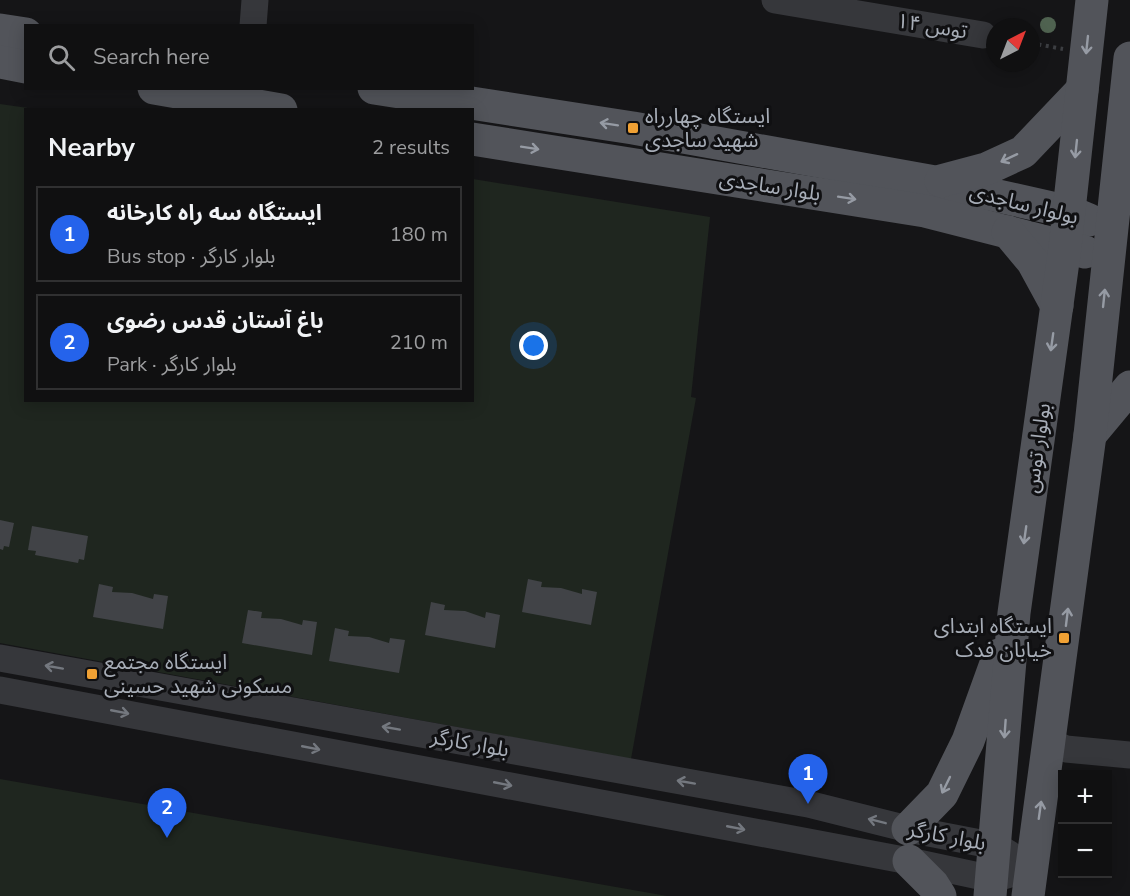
<!DOCTYPE html>
<html lang="en">
<head>
<meta charset="utf-8">
<style>
  :root { --surface:#101011; --page:#19191a; --text:#f1f3f6; --muted:#9c9d9f; --line:#303031; --accent:#2563eb }
  body { margin:0; font-family:"Nunito Sans","Noto Sans Arabic",sans-serif; background:var(--page); color:var(--text) }
  .controls { position:absolute; right:18px; bottom:18px; display:grid; overflow:hidden; border-radius:0px; box-shadow:0 3px 15px #0003 }
  .controls button { width:54px; height:54px; display:grid; place-items:center; padding:0; border:0; border-bottom:2px solid var(--line); background:var(--surface); color:var(--text); font:30px sans-serif }
  .compass { position:absolute; left:986px; top:18px; width:54px; height:54px; border-radius:50%; background:var(--surface); box-shadow:0 3px 15px #0003; rotate:42deg }
  .you { position:absolute; left:534px; top:346px; width:21px; height:21px; margin:-15px; border:4px solid #fff; border-radius:50%; background:#1a73e8; box-shadow:0 0 0 9px #1a73e833 }
  .badge { display:grid; place-items:center; width:39px; height:39px; border-radius:50%; background:var(--accent); color:#fff; font-size:20px; font-weight:700 }
  .pin { position:absolute; translate:-50% -50px; filter:drop-shadow(0 2px 3px #0008) }
  .pin::after { content:''; position:absolute; top:32px; width:21px; height:18px; background:inherit; clip-path:polygon(0 0,100% 0,50% 100%) }
  .list { margin:0; padding:0; list-style:none }
  h2 { display:flex; justify-content:space-between; align-items:center; height:78px; margin:0; padding:0 24px; font-size:26px }
  h2 small { font-size:20px; font-weight:400; color:var(--muted) }
  .list li { display:grid; grid-template-columns:39px 1fr auto; gap:18px; align-items:center; box-sizing:border-box; height:96px; margin:0 12px 12px; padding:0 12px; border:2px solid var(--line); border-radius:0px }
  .list b { display:block; font-size:22px; white-space:nowrap }
  .list p { margin:0; font-size:20px; white-space:nowrap; color:var(--muted) }
  .list em { font-size:20px; font-style:normal; color:var(--muted) }
  .icon { flex:none; width:33px; height:33px; fill:none; stroke:currentColor; stroke-width:2; stroke-linecap:round; stroke-linejoin:round }
  .map { position:relative; flex:none; width:1130px; height:896px; overflow:hidden }
  .search { position:absolute; background:var(--surface); box-shadow:0 3px 15px #0003; left:24px; top:24px; width:450px; height:66px; display:flex; align-items:center; gap:15px; box-sizing:border-box; padding:0 21px; border-radius:0px; color:var(--muted); font-size:22px }
  .panel { position:absolute; background:var(--surface); box-shadow:0 3px 15px #0003; left:24px; top:108px; width:450px; height:294px; border-radius:0px }
  .map>svg:first-child { display:block }
</style>
</head>
<body>
<div class="map">
<svg width="1130" height="896" viewBox="0 0 1130 896">
  <rect width="100%" height="100%" fill="#151517"/>
  <g fill="#1f261f">
    <path d="M0,104L35,109L26,110V400H472L473,179L710,217L691,397L696,398L631,759L0,643Z"/>
    <path d="M0,779L667,896H0Z"/>
  </g>
  <g fill="#414347">
    <path d="M0,520L14,523L9,547L4,546L3,550L0,549Z"/>
    <path d="M32,526L88,536L84,560L79,559L78,563L35,555L36,551L28,550Z"/>
    <path d="M528,579L542,582L541,587L561,588L582,594V589L597,592L591,625L522,612Z"/>
    <path d="M99,584L113,587L112,592L132,593L153,599L154,594L168,596L163,629L93,617Z"/>
    <path d="M431,602L445,605L444,610L465,611L485,618L486,612L500,615L495,648L425,635Z"/>
    <path d="M248,610L262,612L261,618L281,619L302,625L303,620L317,622L312,655L242,643Z"/>
    <path d="M335,628L349,631L348,636L369,637L389,643L390,638L405,640L399,673L329,661Z"/>
  </g>
  <g fill="none" stroke-linecap="round" stroke-linejoin="round">
    <path stroke="#3c3e42" stroke-width="4" stroke-dasharray="3 4.5" stroke-linecap="butt" d="M1031,43L1063,49"/>
    <g stroke="#36373b" stroke-width="27">
      <path d="M775,0L983,35"/>
      <path d="M253,26L255,0"/>
      <path d="M0,658L808,804L908,829L996,846L1032,868"/>
      <path d="M0,690L909,861L993,879L1010,874"/>
      <path d="M1049,742L1066,749L1130,755"/>
    </g>
    <g stroke="#52545a" stroke-width="33">
      <path d="M0,30L26,34"/>
      <path d="M0,62L26,67"/>
      <path d="M154,88L281,110"/>
      <path d="M374,88L633,128L935,182L1070,212L1089,220"/>
      <path d="M472,139L925,211L1085,252"/>
      <path d="M941,181L986,169L1023,152L1082,90"/>
      <path d="M1008,232L1033,262L1057,306"/>
      <path d="M1090,435L1130,387"/>
      <path d="M908,829L942,794L968,741L999,655"/>
      <path d="M909,861L933,885L940,896"/>
      <path d="M990,896L1014,613L1065,247L1092,0"/>
      <path d="M1028,896L1090,435L1130,58"/>
    </g>
  </g>
  <circle fill="#4f6250" cx="1048" cy="25" r="8"/>
  <defs><path id="oneway-shaft" d="M-6 0H5M1.5-3L5.5 0L1.5 3" fill="none" stroke-width="1.6" stroke-linecap="round" stroke-linejoin="round" transform="scale(1.5)"/></defs>
  <g stroke="#969ba4">
    <use href="#oneway-shaft" transform="translate(1087 45) rotate(96)"/>
    <use href="#oneway-shaft" transform="translate(609 124) rotate(-171)"/>
    <use href="#oneway-shaft" transform="translate(530 148) rotate(9)"/>
    <use href="#oneway-shaft" transform="translate(1076 149) rotate(96)"/>
    <use href="#oneway-shaft" transform="translate(1009 158) rotate(155)"/>
    <use href="#oneway-shaft" transform="translate(847 198) rotate(9)"/>
    <use href="#oneway-shaft" transform="translate(1104 298) rotate(-84)"/>
    <use href="#oneway-shaft" transform="translate(1052 342) rotate(98)"/>
    <use href="#oneway-shaft" transform="translate(1025 535) rotate(98)"/>
    <use href="#oneway-shaft" transform="translate(1067 617) rotate(-83)"/>
    <use href="#oneway-shaft" transform="translate(1005 729) rotate(94)"/>
    <use href="#oneway-shaft" transform="translate(946 785) rotate(116)"/>
    <use href="#oneway-shaft" transform="translate(1040 810) rotate(-82)"/>
  </g>
  <g stroke="#74787f">
    <use href="#oneway-shaft" transform="translate(54 667) rotate(-170)"/>
    <use href="#oneway-shaft" transform="translate(120 712) rotate(11)"/>
    <use href="#oneway-shaft" transform="translate(391 728) rotate(-170)"/>
    <use href="#oneway-shaft" transform="translate(311 748) rotate(11)"/>
    <use href="#oneway-shaft" transform="translate(686 782) rotate(-170)"/>
    <use href="#oneway-shaft" transform="translate(503 784) rotate(11)"/>
    <use href="#oneway-shaft" transform="translate(877 821) rotate(-166)"/>
    <use href="#oneway-shaft" transform="translate(736 828) rotate(11)"/>
  </g>
  <g fill="#f0a134" stroke="#101012" stroke-width="2">
    <rect x="627" y="122" width="12" height="12" rx="3"/>
    <rect x="1058" y="632" width="12" height="12" rx="3"/>
    <rect x="86" y="668" width="12" height="12" rx="3"/>
  </g>
  <g text-anchor="middle" dominant-baseline="central" stroke-width="6" stroke-linejoin="round" paint-order="stroke">
    <g font-size="21" fill="#a7adb7" stroke="#101012">
      <text transform="translate(932 26) rotate(9)">توس ۱۴</text>
      <text transform="translate(770 186) rotate(9)">بلوار ساجدی</text>
      <text transform="translate(1024 204) rotate(14)">بولوار ساجدی</text>
      <text transform="translate(1037 448) rotate(-82)">بولوار توس</text>
      <text transform="translate(470 743) rotate(10)">بلوار کارگر</text>
      <text transform="translate(947 836) rotate(11)">بلوار کارگر</text>
    </g>
    <g font-size="21" fill="#a7adb7" stroke="#101012" text-anchor="start">
      <text x="645" y="116">ایستگاه چهارراه<tspan x="645" dy="24">شهید ساجدی</tspan></text>
      <text x="1052" y="626" text-anchor="end">ایستگاه ابتدای<tspan x="1052" dy="24">خیابان فدک</tspan></text>
      <text x="104" y="662">ایستگاه مجتمع<tspan x="104" dy="24">مسکونی شهید حسینی</tspan></text>
    </g>
  </g>
</svg>
<div class="controls">
<button>+</button>
<button>−</button>
</div>
<svg class="compass" viewBox="-18 -18 36 36"><path d="M0-13l5 13h-10z" fill="#e53935"/><path d="M0 13l5-13h-10z" fill="#9c9d9f"/></svg>
<div class="you"></div>
<div class="pin badge" style="left:808px;top:804px">1</div>
<div class="pin badge" style="left:167px;top:838px">2</div>
<div class="search"><svg class="icon" aria-label="search" viewBox="0 0 24 24"><circle cx="10" cy="10" r="6"/><path d="M15 15l6 6"/></svg>Search here</div>
<section class="panel">
<h2>Nearby<small>2 results</small></h2>
<ul class="list">
<li><span class="badge">1</span><div><b>ایستگاه سه راه کارخانه</b><p>Bus stop · بلوار کارگر</p></div><em>180 m</em></li>
<li><span class="badge">2</span><div><b>باغ آستان قدس رضوی</b><p>Park · بلوار کارگر</p></div><em>210 m</em></li>
</ul>
</section>
</div>
</body>
</html>
